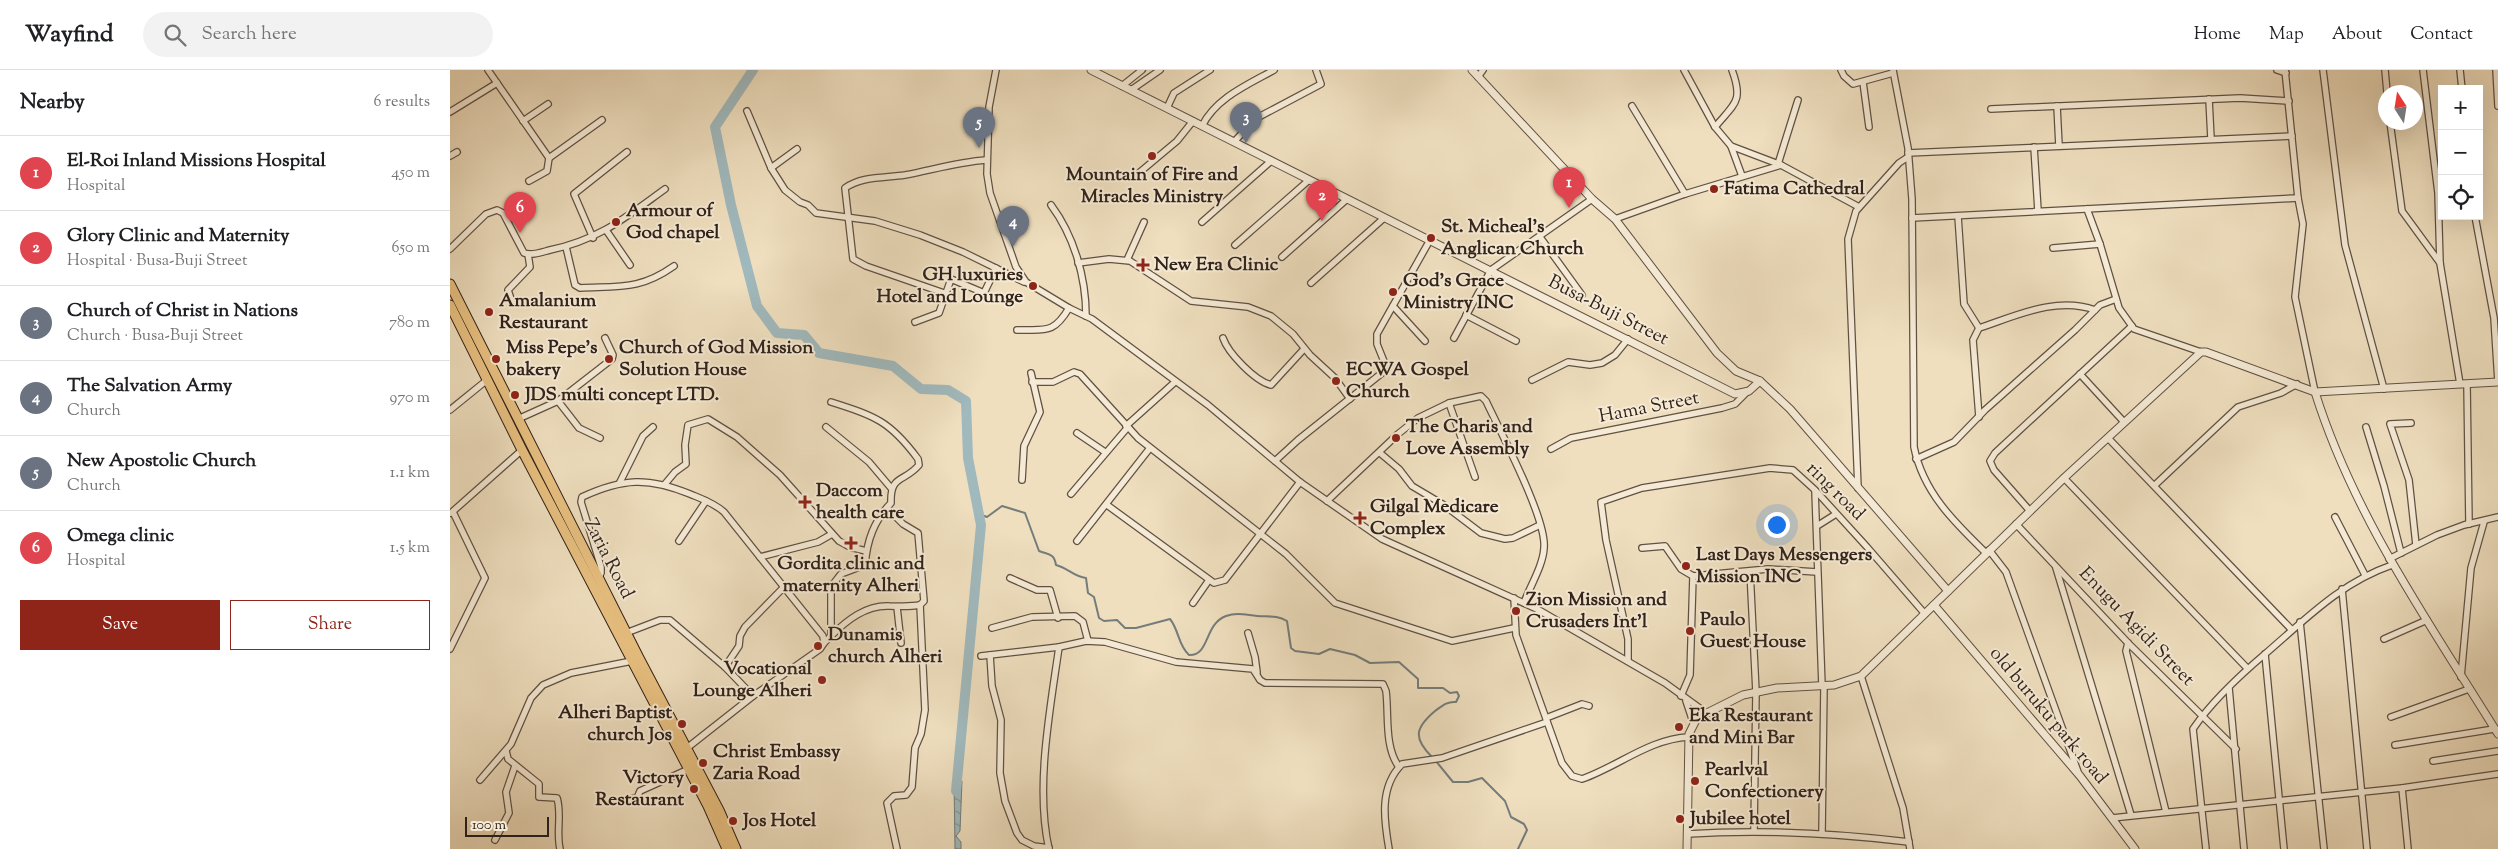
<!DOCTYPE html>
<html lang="en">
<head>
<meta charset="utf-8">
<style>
  :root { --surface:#fff; --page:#f2f2f2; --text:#202124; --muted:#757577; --line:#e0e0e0; --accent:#8f2418 }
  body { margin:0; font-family:"Sorts Mill Goudy",serif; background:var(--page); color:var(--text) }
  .controls { position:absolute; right:15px; top:15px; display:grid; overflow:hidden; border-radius:0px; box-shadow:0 5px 20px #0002 }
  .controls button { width:45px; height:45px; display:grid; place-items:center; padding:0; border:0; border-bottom:1px solid var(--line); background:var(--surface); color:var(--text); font:25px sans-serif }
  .compass { position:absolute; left:1928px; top:15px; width:45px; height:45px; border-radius:50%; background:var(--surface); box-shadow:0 5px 20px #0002; rotate:348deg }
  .scale { position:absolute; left:15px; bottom:12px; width:84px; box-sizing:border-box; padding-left:5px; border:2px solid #31221a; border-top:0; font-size:14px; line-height:18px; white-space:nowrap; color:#31221a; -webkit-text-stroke:4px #f5ead5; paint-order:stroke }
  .you { position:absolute; left:1326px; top:454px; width:18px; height:18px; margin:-12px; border:4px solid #fff; border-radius:50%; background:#1a73e8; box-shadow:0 0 0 8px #1a73e833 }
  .badge { display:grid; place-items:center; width:32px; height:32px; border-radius:50%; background:var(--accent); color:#fff; font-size:16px; font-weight:700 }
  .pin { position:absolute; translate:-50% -41px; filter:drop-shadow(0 1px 2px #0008) }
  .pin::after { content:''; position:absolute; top:26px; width:18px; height:15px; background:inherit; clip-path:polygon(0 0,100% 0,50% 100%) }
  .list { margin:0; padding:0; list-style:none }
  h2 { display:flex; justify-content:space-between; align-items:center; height:65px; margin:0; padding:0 20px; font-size:21px }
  h2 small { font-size:16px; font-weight:400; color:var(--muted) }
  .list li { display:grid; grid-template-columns:32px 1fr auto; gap:15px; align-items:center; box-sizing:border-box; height:75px; padding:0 20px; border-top:1px solid var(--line) }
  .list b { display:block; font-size:19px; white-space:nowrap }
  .list p { margin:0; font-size:16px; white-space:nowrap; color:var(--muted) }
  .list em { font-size:16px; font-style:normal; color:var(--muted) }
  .actions { display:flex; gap:10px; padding:15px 20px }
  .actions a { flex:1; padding:11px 0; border:1px solid var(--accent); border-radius:0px; text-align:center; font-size:18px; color:var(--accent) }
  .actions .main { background:var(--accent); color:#fff }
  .icon { flex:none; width:28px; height:28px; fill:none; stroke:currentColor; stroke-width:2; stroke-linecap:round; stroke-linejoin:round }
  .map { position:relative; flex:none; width:2048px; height:779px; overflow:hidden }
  header { display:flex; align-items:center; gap:30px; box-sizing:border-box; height:70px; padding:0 25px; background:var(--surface); border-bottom:1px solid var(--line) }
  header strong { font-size:24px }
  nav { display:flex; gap:28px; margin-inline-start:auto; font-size:18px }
  .search { width:350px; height:45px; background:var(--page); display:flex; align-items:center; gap:12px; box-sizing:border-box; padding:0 18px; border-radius:28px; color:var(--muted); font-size:19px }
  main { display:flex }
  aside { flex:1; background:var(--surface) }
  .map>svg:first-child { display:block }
</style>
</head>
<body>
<header>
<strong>Wayfind</strong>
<div class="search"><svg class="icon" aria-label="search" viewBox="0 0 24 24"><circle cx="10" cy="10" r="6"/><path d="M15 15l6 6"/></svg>Search here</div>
<nav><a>Home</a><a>Map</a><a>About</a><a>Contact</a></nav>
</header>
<main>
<aside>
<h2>Nearby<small>6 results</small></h2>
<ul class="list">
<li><span class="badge" style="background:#e0444e">1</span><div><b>El-Roi Inland Missions Hospital</b><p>Hospital</p></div><em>450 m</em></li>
<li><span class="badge" style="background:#e0444e">2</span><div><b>Glory Clinic and Maternity</b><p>Hospital · Busa-Buji Street</p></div><em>650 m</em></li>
<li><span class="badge" style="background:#6b7280">3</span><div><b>Church of Christ in Nations</b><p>Church · Busa-Buji Street</p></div><em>780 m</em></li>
<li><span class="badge" style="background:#6b7280">4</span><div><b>The Salvation Army</b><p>Church</p></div><em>970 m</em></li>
<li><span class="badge" style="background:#6b7280">5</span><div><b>New Apostolic Church</b><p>Church</p></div><em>1.1 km</em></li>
<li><span class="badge" style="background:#e0444e">6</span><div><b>Omega clinic</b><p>Hospital</p></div><em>1.5 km</em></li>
</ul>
<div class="actions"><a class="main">Save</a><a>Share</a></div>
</aside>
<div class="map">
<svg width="2048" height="779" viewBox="0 0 2048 779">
  <defs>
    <pattern id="water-waves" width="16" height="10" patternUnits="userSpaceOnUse" patternTransform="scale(1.25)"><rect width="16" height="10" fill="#a0b9bd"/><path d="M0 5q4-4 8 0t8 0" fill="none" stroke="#839699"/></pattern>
  </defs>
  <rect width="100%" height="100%" fill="#efdfbf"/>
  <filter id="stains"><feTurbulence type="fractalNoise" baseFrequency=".004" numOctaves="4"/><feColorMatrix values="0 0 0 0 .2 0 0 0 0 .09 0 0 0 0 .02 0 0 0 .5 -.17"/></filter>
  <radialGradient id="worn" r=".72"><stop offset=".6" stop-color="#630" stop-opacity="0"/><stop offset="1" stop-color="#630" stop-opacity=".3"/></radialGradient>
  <path fill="url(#water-waves)" stroke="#747d7c" d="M507,707L512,711L510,761L506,766L511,772V779H505L504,709Z"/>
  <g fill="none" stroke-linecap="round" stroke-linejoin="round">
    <g stroke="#747d7c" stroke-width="2">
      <path d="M529,444L537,447L552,436L575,443L589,481C599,485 604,483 606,495C618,498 624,507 636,508L638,523L644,527L649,548L654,551L667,550L675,558H686L720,549C729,560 728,575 739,585C760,586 754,554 776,546C787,542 796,545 807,546C818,547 827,545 837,551L841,578L845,581L869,584L880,579L905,585L920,593L949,592L968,609V618H993L1000,623L1007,622L1009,626L1006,632C997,631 992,636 985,641C965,658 963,668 982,687"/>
      <path d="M985,690L1003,712H1018L1032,708L1055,731L1061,747L1074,754L1077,760L1068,779"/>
    </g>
    <path stroke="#a0b9bd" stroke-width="10" d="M303,0L265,57L281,135L307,236L327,263L354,265L369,283L443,296L471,319L498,320L516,331L518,388L531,455L506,721"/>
    <g stroke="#605143" stroke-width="8">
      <g id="minor">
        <path d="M38,0L99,88L152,50"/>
        <path d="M546,0L539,37L537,104L540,123L566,197L576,212L619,238L642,249L758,335L850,412L932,469L1087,539L1215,613L1255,642"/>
        <path d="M1234,0L1265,57L1281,76L1331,95L1409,137"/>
        <path d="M1391,0L1394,6L1403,14L1443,3"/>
        <path d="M1443,0L1458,78L1462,129L1464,377C1473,422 1504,452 1536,483"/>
        <path d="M1827,0L1836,3"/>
        <path d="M1835,0L1848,128L1853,154L1845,227L1865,322"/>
        <path d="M1873,0L1895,175L1934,319"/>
        <path d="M1935,0L1937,22"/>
        <path d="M1973,0L1988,123L1990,193L2010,314"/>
        <path d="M2010,0L2012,19"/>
        <path d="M2046,0L2048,36"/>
        <path d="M1028,7L1033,0"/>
        <path d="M1413,12L1419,57"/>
        <path d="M672,16L692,0"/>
        <path d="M681,20L710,0"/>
        <path d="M1759,29L1761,69"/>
        <path d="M1182,36L1235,124"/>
        <path d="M1607,36L1609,76"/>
        <path d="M717,38L724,23L760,0"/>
        <path d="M1541,39L1790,28L1839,31"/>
        <path d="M297,41L321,98L335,120L350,132L358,135L366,143L425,151L470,165L513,182L574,212"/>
        <path d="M0,42L47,13"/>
        <path d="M73,51L98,34"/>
        <path d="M1940,52L1952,141L1990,193"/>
        <path d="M752,56C766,28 797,15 824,0"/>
        <path d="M1265,57C1284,34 1294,32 1282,0"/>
        <path d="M784,72L805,49L871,14L866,0"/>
        <path d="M1281,76L1292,106"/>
        <path d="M1584,77L1588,141"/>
        <path d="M1458,83L1842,66"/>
        <path d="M0,86L7,82"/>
        <path d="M1328,94L1348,30"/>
        <path d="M321,98L347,79"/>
        <path d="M690,102L727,71L743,51"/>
        <path d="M79,111L97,101L99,88"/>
        <path d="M601,135C624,166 636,207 636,246"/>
        <path d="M1637,139L1650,174L1669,238L1684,259L1751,282"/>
        <path d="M1508,146L1514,234L1529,258"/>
        <path d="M2025,146L2044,248L2048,312"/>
        <path d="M1462,148L1848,128"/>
        <path d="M1165,149L1235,124L1331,95"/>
        <path d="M752,152L821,91"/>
        <path d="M156,160L180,195"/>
        <path d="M1090,167L1132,225"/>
        <path d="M143,168L124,124L177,82"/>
        <path d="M785,175L859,110"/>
        <path d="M116,177L125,215L130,218C170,216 190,220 224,196"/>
        <path d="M1603,178L1650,174"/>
        <path d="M0,179L36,144L47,140L53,143L74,183C82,186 92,182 100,180C149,170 176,147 215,119"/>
        <path d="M832,187L897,129"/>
        <path d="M677,190L694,152"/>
        <path d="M628,193L659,189L680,191L741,231L798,237L821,246L843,264L860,285L885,308L900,329"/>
        <path d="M861,213L934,148"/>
        <path d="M494,223L416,196L403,189L395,118C412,106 434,108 455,105C482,100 508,92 536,90"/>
        <path d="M62,232L58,220L80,197L78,184"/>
        <path d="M943,236L975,271"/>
        <path d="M1016,245L1066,271"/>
        <path d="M465,252L489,243L501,209L534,223L546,198"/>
        <path d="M567,260C595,259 603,265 619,238"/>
        <path d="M773,268C778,283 805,311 821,315L854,279"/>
        <path d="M1004,268L1041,200L1142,129"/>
        <path d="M1630,304L1674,352"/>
        <path d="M1082,310L1118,292L1140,295L1152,293L1165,285L1178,269"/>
        <path d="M582,312H603L624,302L630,304L688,368L836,484L885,533L1002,571L1064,558"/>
        <path d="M2017,314L2019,454"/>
        <path d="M108,331L129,358L150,368"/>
        <path d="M999,333L1025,407"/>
        <path d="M0,340L37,310"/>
        <path d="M1529,347L1523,270L1529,258C1566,246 1606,226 1645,240"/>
        <path d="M68,349L108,331L162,289L163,285L155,268"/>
        <path d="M1961,353L1940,354L1959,410L1966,475"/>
        <path d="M676,356L725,312"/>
        <path d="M376,357L419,392L441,418"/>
        <path d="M1916,357L1934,416L1951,483"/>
        <path d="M627,363L655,382"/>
        <path d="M1658,368L1841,559"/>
        <path d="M1101,379L1121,368L1272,338L1285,334L1298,321"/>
        <path d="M930,383L949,399L962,416L994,435L1031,463L1055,469L1063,468L1090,455"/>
        <path d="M1466,389L1504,372L1535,340L1625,260L1650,235L1666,229"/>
        <path d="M825,391L848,370L937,299L927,274V264L980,170"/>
        <path d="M1614,408L1797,598"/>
        <path d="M572,410L574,376L590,342L581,303"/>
        <path d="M170,412L193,366L203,357"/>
        <path d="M215,414L225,402L236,394L235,375L238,355L258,349L287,367L330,405L389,471L400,477L416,481"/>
        <path d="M1705,415L1788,337L1831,323L1847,314"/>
        <path d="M1408,418L1398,169L1406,141L1449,93L1458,87"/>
        <path d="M1365,421L1372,616"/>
        <path d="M621,424L678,357"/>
        <path d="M877,431L948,364L968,348L999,333L1031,326L1036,331C1050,361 1097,449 1094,478C1093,496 1080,516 1074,533"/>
        <path d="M657,435L764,513L775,510L850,412"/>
        <path d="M437,438L453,454L468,463L474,531L470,535"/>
        <path d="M1580,441L1544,400L1540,391L1545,383L1682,256"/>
        <path d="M1,443L72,380"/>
        <path d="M1885,447L1915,505"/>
        <path d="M1566,454L1678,573L1786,679"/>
        <path d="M1367,456L1386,444"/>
        <path d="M229,471L256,431"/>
        <path d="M627,471L700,378"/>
        <path d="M1192,478L1215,476L1231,499L1243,506L1318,499L1367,502"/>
        <path d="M1539,480L1556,502L1628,702"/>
        <path d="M310,487L368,472L382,464"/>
        <path d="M1939,489L1987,465L2014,455L2048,447"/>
        <path d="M1606,498L1681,745"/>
        <path d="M1300,501L1306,622L1304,761"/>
        <path d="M148,508L151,503V497L131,432L132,427C173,408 198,407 240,424C252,429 264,433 274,442L373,566L374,573L370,579L303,626L237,678"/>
        <path d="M560,508L587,520H600L608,548"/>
        <path d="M1892,519L1917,779"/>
        <path d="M1064,528L1066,565L1112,693L1122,706L1132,709C1169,696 1199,669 1239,667"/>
        <path d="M743,533L759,510"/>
        <path d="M447,537L451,573"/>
        <path d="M1850,552L1874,779"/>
        <path d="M542,558L582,547L625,546L633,552L638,571"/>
        <path d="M176,563L210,550H220L275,597L303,626"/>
        <path d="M798,563L805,587L807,602"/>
        <path d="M381,566C397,550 416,535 439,536C450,536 459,537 470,535L475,640L471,664L465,678L462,717L456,725L444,726L437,733L447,779"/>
        <path d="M1934,569L1977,550"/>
        <path d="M374,573L381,566V517L391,504L415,495C417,470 424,451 441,433C440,404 454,413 469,395L468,389C440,351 425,346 381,332"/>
        <path d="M1678,573L1676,581L1716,742"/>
        <path d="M0,579L35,508L3,442"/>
        <path d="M1815,584L1834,779"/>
        <path d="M540,585L542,616L551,650L550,703L555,731L567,763L572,770L584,776L599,778"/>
        <path d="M531,586L609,577L636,571L655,572L726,592L803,599L810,610L815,613L933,614L936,621C939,644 934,677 949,697"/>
        <path d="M1178,591V569L1156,470L1151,432L1192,418L1320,398L1343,400L1365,420L1417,477L1475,544"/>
        <path d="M275,597L289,576L290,566L295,557L333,518"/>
        <path d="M1411,606L1453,738L1460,779"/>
        <path d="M2011,607L2021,498L2034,452"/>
        <path d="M1779,618L1794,779"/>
        <path d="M1231,626L1240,605L1243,506"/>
        <path d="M1236,631L1243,652"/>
        <path d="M1941,647L2019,619"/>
        <path d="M1096,648L1132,634L1139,636"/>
        <path d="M1945,675L2044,659"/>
        <path d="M56,681L58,689L89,714V727L107,728C112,744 106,762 110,779"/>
        <path d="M1983,691L2048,681"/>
        <path d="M30,710L61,674L81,628L93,615L121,603L182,591"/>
        <path d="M1952,718L1958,779"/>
        <path d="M161,732L187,728L190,721L239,699"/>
        <path d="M1662,748L1952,718L2048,704"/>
        <path d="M1372,763L1374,616"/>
        <path d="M1237,764C1312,759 1385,763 1459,772"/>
        <path d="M45,770L59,743L56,722L65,696"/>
        <path d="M599,779C585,718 600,640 609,577"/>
        <path d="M939,779C934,750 929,717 952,694L992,688L1097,652"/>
        <path d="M1756,779L1743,659C1762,631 1789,606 1815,584C1856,549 1890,513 1942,495"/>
      </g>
    </g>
    <g stroke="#605143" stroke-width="9">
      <g id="tertiary">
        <path d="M641,0L1285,324L1299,321L1310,311"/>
        <path d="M1022,0L1142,129L1165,149L1267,283L1286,301L1310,311L1340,339L1498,521"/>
        <path d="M1865,322C1904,447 1980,554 2048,664"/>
        <path d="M1484,535L1630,706L1685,779"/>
        <path d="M1237,779L1239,664L1247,648L1293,625L1327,618L1384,615L1411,606L1614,408L1751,282H1756L1865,322L2048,312"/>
      </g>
    </g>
    <g stroke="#31221a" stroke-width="11">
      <g id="trunk">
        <path d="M0,214L189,588L269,740L286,779"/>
        <path d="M0,235L72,380L258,736L277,779"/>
      </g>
    </g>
    <use href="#minor" stroke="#f5ead5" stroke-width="5.5"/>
    <use href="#tertiary" stroke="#f5ead5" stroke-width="7"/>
    <use href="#trunk" stroke="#e8c080" stroke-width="9"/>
  </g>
  <g fill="#8f2418" stroke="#f5ead5" stroke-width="2">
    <circle cx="702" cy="86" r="5"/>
    <circle cx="1264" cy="119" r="5"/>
    <circle cx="166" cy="152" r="5"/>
    <circle cx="981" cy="168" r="5"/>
    <path d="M690.5 187.5h5v5h5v5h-5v5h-5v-5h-5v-5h5z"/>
    <circle cx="583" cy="216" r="5"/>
    <circle cx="943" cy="222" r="5"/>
    <circle cx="39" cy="242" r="5"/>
    <circle cx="46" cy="289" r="5"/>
    <circle cx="159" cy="289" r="5"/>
    <circle cx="886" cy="311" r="5"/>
    <circle cx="65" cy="325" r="5"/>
    <circle cx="946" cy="368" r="5"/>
    <path d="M352.5 424.5h5v5h5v5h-5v5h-5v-5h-5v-5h5z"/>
    <path d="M907.5 440.5h5v5h5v5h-5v5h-5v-5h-5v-5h5z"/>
    <path d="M398.5 465.5h5v5h5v5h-5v5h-5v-5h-5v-5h5z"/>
    <circle cx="1236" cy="496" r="5"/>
    <circle cx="1066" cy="541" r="5"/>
    <circle cx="1240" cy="561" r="5"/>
    <circle cx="368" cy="576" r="5"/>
    <circle cx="372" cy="610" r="5"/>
    <circle cx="232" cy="654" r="5"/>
    <circle cx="1229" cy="657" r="5"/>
    <circle cx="253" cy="693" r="5"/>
    <circle cx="1245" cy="711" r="5"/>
    <circle cx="244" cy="719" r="5"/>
    <circle cx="1230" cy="749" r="5"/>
    <circle cx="283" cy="751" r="5"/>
  </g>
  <g text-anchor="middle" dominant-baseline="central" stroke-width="4" stroke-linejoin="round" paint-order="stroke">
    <g font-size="19" font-weight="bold" fill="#31221a" stroke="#f5ead5" text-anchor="start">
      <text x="702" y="105" text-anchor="middle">Mountain of Fire and<tspan x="702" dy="22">Miracles Ministry</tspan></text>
      <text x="1274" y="119">Fatima Cathedral</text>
      <text x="176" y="141">Armour of<tspan x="176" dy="22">God chapel</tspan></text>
      <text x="991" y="157">St. Micheal's<tspan x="991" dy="22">Anglican Church</tspan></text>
      <text x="704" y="195">New Era Clinic</text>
      <text x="573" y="205" text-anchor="end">GH luxuries<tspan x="573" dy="22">Hotel and Lounge</tspan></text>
      <text x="953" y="211">God's Grace<tspan x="953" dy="22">Ministry INC</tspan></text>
      <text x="49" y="231">Amalanium<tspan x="49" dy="22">Restaurant</tspan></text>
      <text x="56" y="278">Miss Pepe's<tspan x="56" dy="22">bakery</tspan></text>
      <text x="169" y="278">Church of God Mission<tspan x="169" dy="22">Solution House</tspan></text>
      <text x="896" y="300">ECWA Gospel<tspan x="896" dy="22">Church</tspan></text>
      <text x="75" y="325">JDS multi concept LTD.</text>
      <text x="956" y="357">The Charis and<tspan x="956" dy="22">Love Assembly</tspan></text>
      <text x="366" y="421">Daccom<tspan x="366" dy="22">health care</tspan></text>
      <text x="920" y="437">Gilgal Medicare<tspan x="920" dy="22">Complex</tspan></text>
      <text x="1246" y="485">Last Days Messengers<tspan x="1246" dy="22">Mission INC</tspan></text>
      <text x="401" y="494" text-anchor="middle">Gordita clinic and<tspan x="401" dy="22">maternity Alheri</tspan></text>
      <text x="1076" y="530">Zion Mission and<tspan x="1076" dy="22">Crusaders Int'l</tspan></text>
      <text x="1250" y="550">Paulo<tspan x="1250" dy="22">Guest House</tspan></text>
      <text x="378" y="565">Dunamis<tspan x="378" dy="22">church Alheri</tspan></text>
      <text x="362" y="599" text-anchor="end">Vocational<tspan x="362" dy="22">Lounge Alheri</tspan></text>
      <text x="222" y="643" text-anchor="end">Alheri Baptist<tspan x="222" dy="22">church Jos</tspan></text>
      <text x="1239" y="646">Eka Restaurant<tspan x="1239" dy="22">and Mini Bar</tspan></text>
      <text x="263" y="682">Christ Embassy<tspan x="263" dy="22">Zaria Road</tspan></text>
      <text x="1255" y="700">Pearlval<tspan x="1255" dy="22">Confectionery</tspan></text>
      <text x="234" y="708" text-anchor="end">Victory<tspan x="234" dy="22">Restaurant</tspan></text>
      <text x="1240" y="749">Jubilee hotel</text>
      <text x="293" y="751">Jos Hotel</text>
    </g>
    <g font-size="19" fill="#31221a" stroke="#f5ead5">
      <text transform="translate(1158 241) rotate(27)">Busa-Buji Street</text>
      <text transform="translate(1199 338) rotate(-11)">Hama Street</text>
      <text transform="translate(1385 422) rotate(45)">ring road</text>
      <text transform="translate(158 489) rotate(63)">Zaria Road</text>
      <text transform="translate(1686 557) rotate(46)">Enugu Agidi Street</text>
      <text transform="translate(1598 646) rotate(50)">old buruku park road</text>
    </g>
  </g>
  <rect width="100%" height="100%" filter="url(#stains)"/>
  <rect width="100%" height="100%" fill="url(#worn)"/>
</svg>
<div class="controls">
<button>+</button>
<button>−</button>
<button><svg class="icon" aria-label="locate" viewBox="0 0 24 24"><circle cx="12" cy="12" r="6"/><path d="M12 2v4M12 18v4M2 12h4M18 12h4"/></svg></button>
</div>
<svg class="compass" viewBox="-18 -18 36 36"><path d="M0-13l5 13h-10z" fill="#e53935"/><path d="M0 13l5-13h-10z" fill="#757577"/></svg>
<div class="scale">100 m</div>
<div class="you"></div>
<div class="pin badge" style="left:1119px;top:138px;background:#e0444e">1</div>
<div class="pin badge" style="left:872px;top:151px;background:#e0444e">2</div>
<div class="pin badge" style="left:796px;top:73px;background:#6b7280">3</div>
<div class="pin badge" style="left:563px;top:177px;background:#6b7280">4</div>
<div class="pin badge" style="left:529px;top:78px;background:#6b7280">5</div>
<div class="pin badge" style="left:70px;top:163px;background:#e0444e">6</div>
</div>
</main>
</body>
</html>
